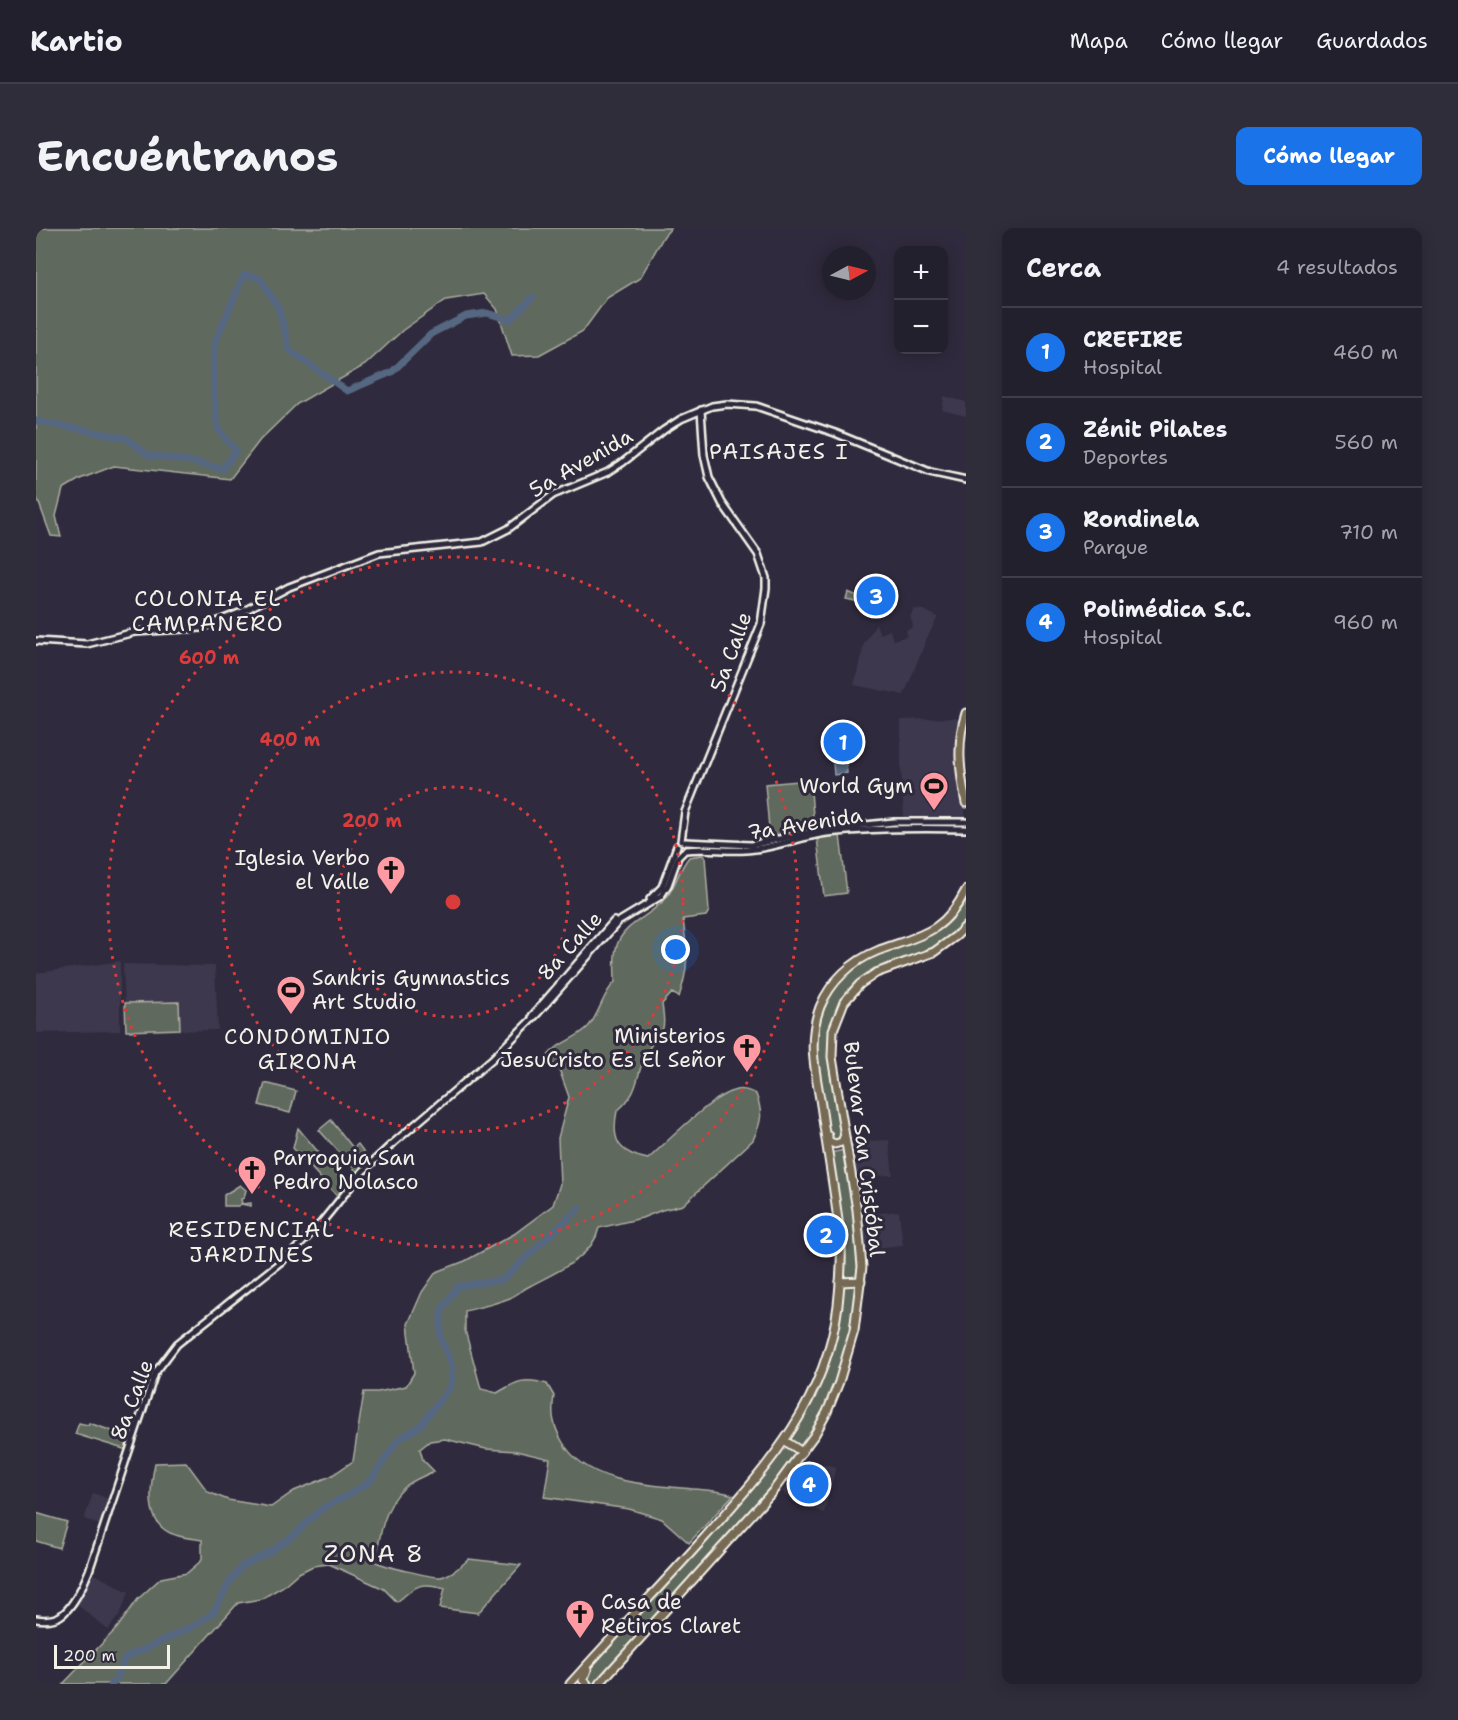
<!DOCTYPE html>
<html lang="es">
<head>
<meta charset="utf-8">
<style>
  :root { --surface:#23202e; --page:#2f2d3a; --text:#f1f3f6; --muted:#a3a3aa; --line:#403e4a; --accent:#1a73e8 }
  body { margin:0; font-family:"Shantell Sans",sans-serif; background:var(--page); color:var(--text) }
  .controls { position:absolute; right:18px; top:18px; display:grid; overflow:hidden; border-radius:12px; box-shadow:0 3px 15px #0003 }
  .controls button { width:54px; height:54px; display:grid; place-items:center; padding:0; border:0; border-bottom:2px solid var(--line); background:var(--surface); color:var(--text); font:30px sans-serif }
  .compass { position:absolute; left:786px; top:18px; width:54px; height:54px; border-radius:50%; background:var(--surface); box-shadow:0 3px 15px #0003; rotate:83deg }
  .scale { position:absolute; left:18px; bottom:15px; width:116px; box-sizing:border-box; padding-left:6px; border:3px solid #f4f1e8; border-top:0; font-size:16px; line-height:21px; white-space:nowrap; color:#f4f1e8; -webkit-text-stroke:4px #2f2a3d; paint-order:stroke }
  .you { position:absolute; left:640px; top:722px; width:21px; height:21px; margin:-15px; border:4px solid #fff; border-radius:50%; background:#1a73e8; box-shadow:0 0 0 9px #1a73e833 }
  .badge { display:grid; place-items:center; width:39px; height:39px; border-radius:50%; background:var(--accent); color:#fff; font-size:20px; font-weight:700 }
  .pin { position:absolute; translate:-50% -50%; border:3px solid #fff; box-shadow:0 2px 6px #0006 }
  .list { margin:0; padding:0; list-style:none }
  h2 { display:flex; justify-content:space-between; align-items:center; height:78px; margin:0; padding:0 24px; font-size:26px }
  h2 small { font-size:20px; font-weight:400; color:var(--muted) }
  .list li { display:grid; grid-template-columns:39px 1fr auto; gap:18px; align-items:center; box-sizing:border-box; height:90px; padding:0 24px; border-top:2px solid var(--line) }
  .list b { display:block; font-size:22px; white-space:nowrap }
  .list p { margin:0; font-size:20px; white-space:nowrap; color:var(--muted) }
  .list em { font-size:20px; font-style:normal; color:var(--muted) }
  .map { position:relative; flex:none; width:930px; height:1456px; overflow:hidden; border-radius:12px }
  header { display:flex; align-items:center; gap:36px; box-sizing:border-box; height:84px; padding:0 30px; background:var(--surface); border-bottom:2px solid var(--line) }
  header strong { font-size:28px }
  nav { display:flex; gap:33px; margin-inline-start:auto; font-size:21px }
  .intro { display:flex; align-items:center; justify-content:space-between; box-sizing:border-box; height:144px; padding:0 36px }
  h1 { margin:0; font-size:42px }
  .button { padding:15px 27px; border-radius:12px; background:var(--accent); color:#fff; font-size:21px; font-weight:700 }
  main { display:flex; gap:36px; padding:0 36px }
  aside { flex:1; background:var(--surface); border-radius:12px; box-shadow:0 3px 15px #0003 }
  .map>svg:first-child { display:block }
</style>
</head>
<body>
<header>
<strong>Kartio</strong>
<nav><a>Mapa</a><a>Cómo llegar</a><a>Guardados</a></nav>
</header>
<div class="intro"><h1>Encuéntranos</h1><a class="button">Cómo llegar</a></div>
<main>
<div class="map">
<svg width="930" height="1456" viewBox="0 0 930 1456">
  <rect width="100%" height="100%" fill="#2f2a3d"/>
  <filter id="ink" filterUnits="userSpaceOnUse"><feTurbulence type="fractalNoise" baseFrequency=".0167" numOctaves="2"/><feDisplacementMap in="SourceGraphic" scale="12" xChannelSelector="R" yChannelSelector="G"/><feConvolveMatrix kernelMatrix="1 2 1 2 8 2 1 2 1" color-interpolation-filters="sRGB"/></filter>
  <g filter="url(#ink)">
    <g fill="#3c384e">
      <path d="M908,168L930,174V188L906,182Z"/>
      <path d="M878,381L888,382L902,389L891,410L868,467L818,457L828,416L840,396L844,406L854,402L857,412L871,408L870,402L876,400L877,397L874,389Z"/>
      <path d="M916,490H920L924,495L925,553L930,591L868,592L865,542V492Z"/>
      <path d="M84,733V803L0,805V745Z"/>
      <path d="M87,736L179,738L182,802L90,804Z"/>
      <path d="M853,912L857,947L818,949L813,914Z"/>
      <path d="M863,983L867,1017L829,1021L825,987Z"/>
      <path d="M771,1231L800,1239L788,1285L758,1274L750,1268L746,1263Z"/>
      <path d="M57,1265L73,1271L63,1297L48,1291Z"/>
      <path d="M55,1344L93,1364L84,1386L72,1402L38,1374L45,1366Z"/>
    </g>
    <g fill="#61695d" stroke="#aaada2" stroke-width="1.5">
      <path d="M0,0H635L628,8L604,50L571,70L547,103L503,127L476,128L461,81L448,66L410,72L367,102L329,137L261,176L224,212L194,251L78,238L44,251L27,261L20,288L25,309L15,308L0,267Z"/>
      <path d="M845,357L850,360L851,365L842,379L810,371L812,364L831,372L833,365Z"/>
      <path d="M774,552L778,599L734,611L729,556Z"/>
      <path d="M804,607L811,665L788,668L781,610Z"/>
      <path d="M666,627L669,629L673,683L670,688L647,691C651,724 654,736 643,769L636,765L626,776C627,784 629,793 627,800C623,810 615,815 611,824C598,849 606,862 581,883C575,912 582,925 612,931C631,914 675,869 697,863C706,860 712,862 720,866C727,885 726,893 717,912L647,977L626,982L606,990L563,1000C556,1031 519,1044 494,1058C487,1061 481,1067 474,1070C459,1076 444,1079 429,1083V1102L445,1161L461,1165C481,1153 488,1149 511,1156L518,1168C515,1186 517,1197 526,1213C548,1253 605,1257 646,1260C664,1262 680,1261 697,1267L653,1315L626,1291L593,1281L508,1269L514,1231L480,1223L450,1221L409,1211L394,1213L384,1221L387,1232L398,1243C389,1248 376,1252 369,1259C348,1277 343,1309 340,1334C348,1338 397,1350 405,1349C415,1347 425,1338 433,1331L485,1337L442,1385L404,1380L409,1360C383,1353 380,1358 361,1374L348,1361L293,1336L277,1338L261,1346L246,1359L225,1371L202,1375L130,1456H27L81,1400L102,1371L125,1350L151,1345L166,1332V1312C155,1310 138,1309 129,1302C109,1288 115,1255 119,1235L150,1234L172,1264L192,1272L235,1279L258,1263L295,1248L317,1233L328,1164H342L370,1158L378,1145L372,1096L386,1064L400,1044L429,1033L478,1006L517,977L524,956L522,910L533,869L523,841L510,830C520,815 539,812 552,799C564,786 566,766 579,754C579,742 577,728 581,717C588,695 617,687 631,669C640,656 643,641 653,629Z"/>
      <path d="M930,665V696L909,714L819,758L796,801L801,876L805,908V911L799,914L794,910L786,884L778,806L787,777L801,753L827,732L903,699Z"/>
      <path d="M143,774L144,801L90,803L89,775Z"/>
      <path d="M229,855L260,863L254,885L223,877Z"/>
      <path d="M295,892L317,920L322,916L334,932L321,944L283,902Z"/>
      <path d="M262,900L310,957L301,968L257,920Z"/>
      <path d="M808,922L820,983L824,1051L806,1053L794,925Z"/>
      <path d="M204,957L210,962L208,970L205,971L206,976L215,975V978L205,976L202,978H188V967Z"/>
      <path d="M824,1054C819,1096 806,1155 785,1191C779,1202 772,1212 766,1222L751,1212L781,1160L806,1056Z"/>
      <path d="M43,1195L52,1197L53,1195L94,1209L91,1222L39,1206Z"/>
      <path d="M750,1214L764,1224L752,1241L577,1436L557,1456H549L553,1441L580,1411L587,1400Z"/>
      <path d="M0,1285L31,1294L23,1320L0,1313Z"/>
    </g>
    <path fill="#576881" stroke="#969faa" stroke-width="1.5" d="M809,522L811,545L798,547L796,523Z"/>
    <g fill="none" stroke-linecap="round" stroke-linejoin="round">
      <g stroke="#576881" stroke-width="7">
        <path d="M0,193L90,210L112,227L158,234L187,241L200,223L182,201L178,168V116L208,47L224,50L243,81L253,122L311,163L356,144L395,106L430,88L451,85L474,92L497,69"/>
        <path d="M75,1456L79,1454L89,1430L158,1398L178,1384L193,1355L207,1337L231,1326L258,1307L284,1282L319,1263L335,1252L362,1212L384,1198L415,1158L416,1138L404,1108L406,1082L422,1058L466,1052L543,980"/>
      </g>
      <g stroke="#f4f1e8" stroke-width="10">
        <g id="tertiary">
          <path d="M0,413L51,416L99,404L165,400L206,384L253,359L343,325L446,314L472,301L517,267L572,244L586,235L628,202L645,191L676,178L691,176L720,178L799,205L894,244L930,252"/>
          <path d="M645,613L649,584L725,396L730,360V350L722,326L686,275L673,249L668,227L665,182"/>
          <path d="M649,614L715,617L790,601L858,594H930"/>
          <path d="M650,622C673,619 696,625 719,621C744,618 767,608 791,605C837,600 884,600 930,601"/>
          <path d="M614,671L626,659L641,618"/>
          <path d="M496,788L578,693"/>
          <path d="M0,1391C7,1392 17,1392 24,1388C36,1381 48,1356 53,1343L119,1145L141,1116L257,1024L285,995L327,943L355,917L456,831L501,786L582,694L625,668L632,657L642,629L647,624"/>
        </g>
      </g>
      <g stroke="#f4f1e8" stroke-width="11">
        <g id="primary">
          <path d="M930,485C920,515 924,545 930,575"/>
          <path d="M792,908V913L799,916L806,914L808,909"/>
          <path d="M804,1054L825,1053"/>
          <path d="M749,1213L766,1224"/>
          <path d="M534,1456C578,1407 624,1359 669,1309C731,1239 790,1175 802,1077C804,1058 806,1039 805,1019C801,974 792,929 786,884C781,848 770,815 784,779C794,754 816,733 841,723C861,715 882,711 900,699C913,690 923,676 930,662"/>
          <path d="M551,1456L547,1452L551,1442"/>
          <path d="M563,1456L737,1263L779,1206L791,1184L803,1154L818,1103L826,1039L821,982L796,829L797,802L808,774L824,756L840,745L898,724L920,708L930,698"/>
        </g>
      </g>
      <use href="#tertiary" stroke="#2f2a3d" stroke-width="5"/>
      <use href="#primary" stroke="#766a54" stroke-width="7"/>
    </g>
  </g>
  <g fill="none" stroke="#d93c3b" stroke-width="3" stroke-dasharray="3 6">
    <circle cx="417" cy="674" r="115"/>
    <circle cx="417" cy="674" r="230"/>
    <circle cx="417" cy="674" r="345"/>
  </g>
  <defs>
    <g id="stadium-pin" transform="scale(1.5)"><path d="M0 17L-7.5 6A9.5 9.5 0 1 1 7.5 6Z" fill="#ff9aa2" stroke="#2f2a3d"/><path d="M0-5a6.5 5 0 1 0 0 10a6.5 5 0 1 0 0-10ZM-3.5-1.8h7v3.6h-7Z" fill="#111"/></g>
    <g id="church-pin" transform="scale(1.5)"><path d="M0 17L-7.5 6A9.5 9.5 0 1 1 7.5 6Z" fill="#ff9aa2" stroke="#2f2a3d"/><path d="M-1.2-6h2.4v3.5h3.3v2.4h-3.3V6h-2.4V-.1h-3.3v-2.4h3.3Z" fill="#111"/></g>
  </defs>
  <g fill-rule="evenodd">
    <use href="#stadium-pin" x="898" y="558"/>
    <use href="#church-pin" x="355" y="642"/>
    <use href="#stadium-pin" x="255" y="762"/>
    <use href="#church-pin" x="711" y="820"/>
    <use href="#church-pin" x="216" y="942"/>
    <use href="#church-pin" x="544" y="1386"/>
  </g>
  <g text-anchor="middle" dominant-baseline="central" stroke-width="6" stroke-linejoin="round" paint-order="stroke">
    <g font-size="21" fill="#f4f1e8" stroke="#2f2a3d">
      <text transform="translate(545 235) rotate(-30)">5a Avenida</text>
      <text transform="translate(695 424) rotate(-70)">5a Calle</text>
      <text transform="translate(769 596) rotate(-9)">7a Avenida</text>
      <text transform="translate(534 718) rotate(-48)">8a Calle</text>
      <text transform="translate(828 921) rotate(83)">Bulevar San Cristóbal</text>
      <text transform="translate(96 1172) rotate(-69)">8a Calle</text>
    </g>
    <g font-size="21" fill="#f4f1e8" stroke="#2f2a3d" text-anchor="end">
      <text x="877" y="558">World Gym</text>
      <text x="334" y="630">Iglesia Verbo<tspan x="334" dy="24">el Valle</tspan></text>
      <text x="276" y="750" text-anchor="start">Sankris Gymnastics<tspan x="276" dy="24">Art Studio</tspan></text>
      <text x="690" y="808">Ministerios<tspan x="690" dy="24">JesuCristo Es El Señor</tspan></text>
      <text x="237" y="930" text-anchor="start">Parroquia San<tspan x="237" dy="24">Pedro Nolasco</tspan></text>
      <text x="565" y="1374" text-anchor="start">Casa de<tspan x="565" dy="24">Retiros Claret</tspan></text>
    </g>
    <g font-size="22" letter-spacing="1.5" fill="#f4f1e8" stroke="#2f2a3d">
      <text x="743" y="223">PAISAJES I</text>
      <text x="172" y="370">COLONIA EL<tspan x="172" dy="25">CAMPANERO</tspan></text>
      <text x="272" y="808">CONDOMINIO<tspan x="272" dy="25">GIRONA</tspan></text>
      <text x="216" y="1001">RESIDENCIAL<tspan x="216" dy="25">JARDINES</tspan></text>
    </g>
    <g font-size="24" letter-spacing="1.5" fill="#f4f1e8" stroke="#2f2a3d">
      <text x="338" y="1326">ZONA 8</text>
    </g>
  </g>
  <circle cx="417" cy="674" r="9" fill="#d93c3b" stroke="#2f2a3d" stroke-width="3"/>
  <g font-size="18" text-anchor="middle" font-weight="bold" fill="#d93c3b" stroke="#2f2a3d" stroke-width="6" stroke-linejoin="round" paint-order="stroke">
    <text x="173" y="436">600 m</text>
    <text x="254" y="518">400 m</text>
    <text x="336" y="599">200 m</text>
  </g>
</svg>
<div class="controls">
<button>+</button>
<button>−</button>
</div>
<svg class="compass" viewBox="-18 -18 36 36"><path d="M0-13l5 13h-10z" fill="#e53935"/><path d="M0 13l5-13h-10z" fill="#a3a3aa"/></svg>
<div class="scale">200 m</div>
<div class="you"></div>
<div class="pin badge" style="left:807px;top:514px">1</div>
<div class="pin badge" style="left:790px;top:1007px">2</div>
<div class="pin badge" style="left:840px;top:368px">3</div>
<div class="pin badge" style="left:773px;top:1256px">4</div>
</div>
<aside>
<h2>Cerca<small>4 resultados</small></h2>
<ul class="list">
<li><span class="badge">1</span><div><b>CREFIRE</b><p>Hospital</p></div><em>460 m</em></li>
<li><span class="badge">2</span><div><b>Zénit Pilates</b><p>Deportes</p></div><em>560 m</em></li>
<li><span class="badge">3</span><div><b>Rondinela</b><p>Parque</p></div><em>710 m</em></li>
<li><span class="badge">4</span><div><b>Polimédica S.C.</b><p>Hospital</p></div><em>960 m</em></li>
</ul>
</aside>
</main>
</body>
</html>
